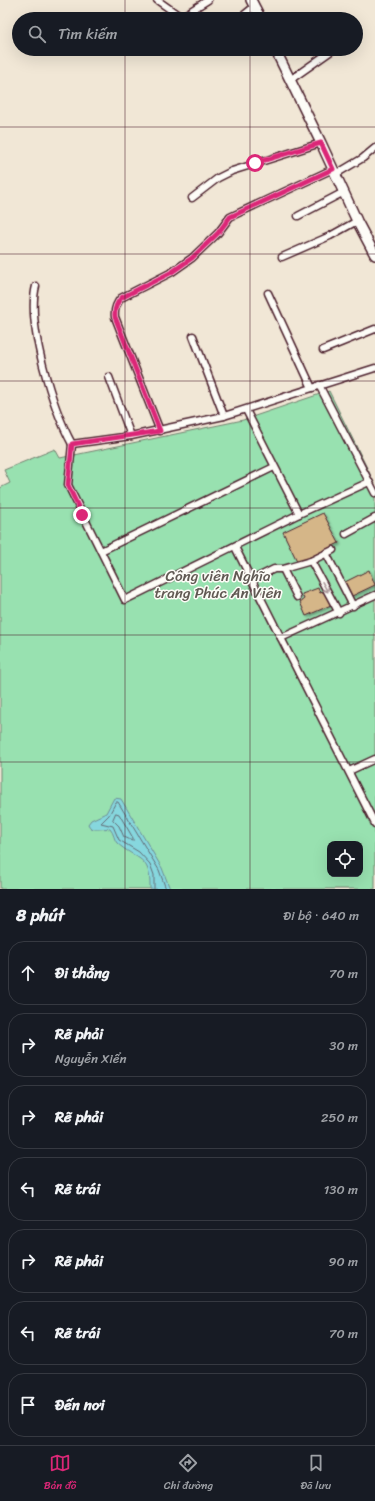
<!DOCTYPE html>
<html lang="vi">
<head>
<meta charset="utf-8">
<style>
  :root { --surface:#171b24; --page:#20242c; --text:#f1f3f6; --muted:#9ea1a6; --line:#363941; --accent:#db2777 }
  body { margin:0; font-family:Sriracha,sans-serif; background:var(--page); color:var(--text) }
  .controls { position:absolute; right:12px; bottom:12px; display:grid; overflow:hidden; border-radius:8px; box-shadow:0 4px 16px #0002 }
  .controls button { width:36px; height:36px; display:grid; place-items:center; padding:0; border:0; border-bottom:1px solid var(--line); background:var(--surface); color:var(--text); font:20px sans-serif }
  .stop { position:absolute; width:12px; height:12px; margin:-9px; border:3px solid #db2777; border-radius:50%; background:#fff }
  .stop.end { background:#db2777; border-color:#fff; box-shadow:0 1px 4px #0008 }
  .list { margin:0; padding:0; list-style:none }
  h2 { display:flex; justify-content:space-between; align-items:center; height:52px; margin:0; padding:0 16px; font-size:17px }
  h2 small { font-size:13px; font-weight:400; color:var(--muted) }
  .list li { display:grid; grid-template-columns:26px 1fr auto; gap:12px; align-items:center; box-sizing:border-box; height:64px; margin:0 8px 8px; padding:0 8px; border:1px solid var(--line); border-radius:16px }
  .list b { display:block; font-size:15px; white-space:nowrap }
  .list p { margin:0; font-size:13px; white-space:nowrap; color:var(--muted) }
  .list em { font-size:13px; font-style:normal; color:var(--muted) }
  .icon { flex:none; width:22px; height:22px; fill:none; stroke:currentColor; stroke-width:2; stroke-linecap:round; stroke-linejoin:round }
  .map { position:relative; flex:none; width:375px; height:889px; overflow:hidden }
  .search { position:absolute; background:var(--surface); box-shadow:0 4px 16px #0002; left:12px; right:12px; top:12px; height:44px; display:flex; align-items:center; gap:10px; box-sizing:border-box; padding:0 14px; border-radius:22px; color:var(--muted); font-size:15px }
  .sheet { height:556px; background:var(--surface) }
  nav { display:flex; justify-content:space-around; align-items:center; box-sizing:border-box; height:56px; border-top:1px solid var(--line); background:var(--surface); font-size:11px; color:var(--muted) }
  nav a { display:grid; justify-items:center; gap:2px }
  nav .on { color:var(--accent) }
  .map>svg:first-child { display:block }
</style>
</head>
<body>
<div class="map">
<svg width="375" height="889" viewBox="0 0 375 889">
  <defs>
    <filter id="shadow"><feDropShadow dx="2" dy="2" stdDeviation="1" flood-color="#0004"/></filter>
  </defs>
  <rect width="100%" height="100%" fill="#f1e7d6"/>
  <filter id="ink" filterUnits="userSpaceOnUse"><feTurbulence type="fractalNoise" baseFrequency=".025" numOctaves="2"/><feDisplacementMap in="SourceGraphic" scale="8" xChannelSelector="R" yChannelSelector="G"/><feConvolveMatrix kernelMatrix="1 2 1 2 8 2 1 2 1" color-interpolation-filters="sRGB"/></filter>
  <g filter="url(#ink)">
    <path fill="#98e1b0" stroke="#71806e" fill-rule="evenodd" d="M329,391L375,484V889H0V488L10,483L4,470L55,449L60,458L243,420ZM330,844H360V874H330Z"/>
    <path fill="#86d7de" stroke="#6e8d96" d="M114,798L121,799L162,868L170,889H150C151,855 137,861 117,843C114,840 114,833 110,829C103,827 91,833 88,824L91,820L106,813Z"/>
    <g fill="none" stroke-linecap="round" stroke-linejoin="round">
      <g stroke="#626973" stroke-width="1">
        <path d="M116,813L119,814L133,838V841L124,837L119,826L113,820Z"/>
        <path d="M154,889V875L150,864L139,852L119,840L113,826L101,823L109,815L116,802H118L159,870L166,889"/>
      </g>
    </g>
    <g fill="#d5b688" stroke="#4a1f2b" filter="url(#shadow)">
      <path d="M323,513L339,543L298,563L283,532Z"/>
      <path d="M369,570L375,585L352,596L345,582Z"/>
      <path d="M318,588L320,593L325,591L331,605L306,616L300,602L304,599L302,594Z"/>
    </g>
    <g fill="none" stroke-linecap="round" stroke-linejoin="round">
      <g stroke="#4a1f2b" stroke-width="9">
        <g id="minor">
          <path d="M157,0L181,17L208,0"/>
          <path d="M239,19L255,6"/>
          <path d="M290,80L334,49"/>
          <path d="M336,174L363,158L375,148"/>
          <path d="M192,198L218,178L232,171L321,143"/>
          <path d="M298,216L344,192"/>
          <path d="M282,257L330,236L357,221"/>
          <path d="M36,286C26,324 53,409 72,444L131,436L224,416L375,368"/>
          <path d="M268,293L312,388"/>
          <path d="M193,336L224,416"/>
          <path d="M323,350L375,329"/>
          <path d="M109,377L131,436"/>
          <path d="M319,385L375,493"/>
          <path d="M246,410L299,514"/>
          <path d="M160,431L115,317C114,309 116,304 121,298L172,272L192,258L218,233L230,217L333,169"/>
          <path d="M72,444L68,485L125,600L299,514L369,482"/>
          <path d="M346,534L375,518"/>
          <path d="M235,547L375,824"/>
          <path d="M101,551L274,467"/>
          <path d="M326,553L353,606"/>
          <path d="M311,561L339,613"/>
          <path d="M283,569L297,597"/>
          <path d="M252,580L274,569H283L311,561L333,550"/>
          <path d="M281,638L375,595"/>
          <path d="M349,771L375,759"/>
        </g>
      </g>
      <g stroke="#4a1f2b" stroke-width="12">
        <g id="secondary">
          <path d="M251,0L261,19"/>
          <path d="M275,49L321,143L357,221L375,255"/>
        </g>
      </g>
      <use href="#minor" stroke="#fdfcf7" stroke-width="6"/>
      <use href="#secondary" stroke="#fdfcf7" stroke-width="9"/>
    </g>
    <defs><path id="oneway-shaft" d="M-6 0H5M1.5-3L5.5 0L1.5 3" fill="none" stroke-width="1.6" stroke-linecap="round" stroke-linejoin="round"/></defs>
    <use stroke="#ac999b" href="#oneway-shaft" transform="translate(325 587) rotate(61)"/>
  </g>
  <g fill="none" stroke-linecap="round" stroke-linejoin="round" filter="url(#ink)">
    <path stroke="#db2777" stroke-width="5" d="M82,515L68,485L72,444L160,431L115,317C114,309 116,304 121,298L172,272L192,258L218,233L230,217L333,169L321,143L255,163"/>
  </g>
  <path fill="none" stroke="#4a1f2b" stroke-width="1" stroke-opacity="0.55" d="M125,0V19M250,0V19M125,49V889M250,49V889M0,127H375M0,254H375M0,381H375M0,508H375M0,635H375M0,762H375"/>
  <g text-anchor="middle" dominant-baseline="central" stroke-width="3" stroke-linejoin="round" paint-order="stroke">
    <g font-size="15" fill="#615953" stroke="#fdfcf7">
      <text x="218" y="576">Công viên Nghĩa<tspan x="218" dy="17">trang Phúc An Viên</tspan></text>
    </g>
  </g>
</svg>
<div class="controls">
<button><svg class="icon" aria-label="locate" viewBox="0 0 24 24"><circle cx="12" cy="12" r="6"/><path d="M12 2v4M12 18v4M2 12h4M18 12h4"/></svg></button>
</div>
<div class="stop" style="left:255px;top:163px"></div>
<div class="stop end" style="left:82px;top:515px"></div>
<div class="search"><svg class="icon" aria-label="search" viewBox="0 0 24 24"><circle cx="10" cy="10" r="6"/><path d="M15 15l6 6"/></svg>Tìm kiếm</div>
</div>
<section class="sheet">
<h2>8 phút<small>Đi bộ · 640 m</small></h2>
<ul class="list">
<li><svg class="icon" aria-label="ahead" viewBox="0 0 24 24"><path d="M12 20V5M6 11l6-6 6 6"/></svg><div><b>Đi thẳng</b></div><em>70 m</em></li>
<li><svg class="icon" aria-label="right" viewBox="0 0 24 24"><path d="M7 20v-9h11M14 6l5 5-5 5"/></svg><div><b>Rẽ phải</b><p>Nguyễn Xiển</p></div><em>30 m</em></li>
<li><svg class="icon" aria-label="right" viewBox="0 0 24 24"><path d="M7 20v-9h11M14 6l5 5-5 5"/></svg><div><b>Rẽ phải</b></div><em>250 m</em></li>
<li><svg class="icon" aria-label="left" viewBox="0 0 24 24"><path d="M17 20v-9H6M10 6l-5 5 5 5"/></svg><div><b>Rẽ trái</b></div><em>130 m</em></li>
<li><svg class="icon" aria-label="right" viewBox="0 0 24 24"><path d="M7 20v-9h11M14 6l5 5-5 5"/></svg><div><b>Rẽ phải</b></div><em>90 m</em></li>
<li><svg class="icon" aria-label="left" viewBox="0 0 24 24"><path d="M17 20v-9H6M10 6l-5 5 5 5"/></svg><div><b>Rẽ trái</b></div><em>70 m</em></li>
<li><svg class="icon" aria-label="arrive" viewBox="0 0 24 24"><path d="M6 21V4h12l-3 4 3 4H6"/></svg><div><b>Đến nơi</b></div></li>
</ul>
</section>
<nav>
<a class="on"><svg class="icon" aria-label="map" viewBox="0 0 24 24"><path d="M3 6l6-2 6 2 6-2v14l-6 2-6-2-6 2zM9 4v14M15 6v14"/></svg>Bản đồ</a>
<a><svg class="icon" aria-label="directions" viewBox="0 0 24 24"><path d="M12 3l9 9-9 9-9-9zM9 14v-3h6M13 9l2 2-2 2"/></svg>Chỉ đường</a>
<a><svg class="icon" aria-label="saved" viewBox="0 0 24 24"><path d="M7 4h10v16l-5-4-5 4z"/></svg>Đã lưu</a>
</nav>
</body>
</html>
